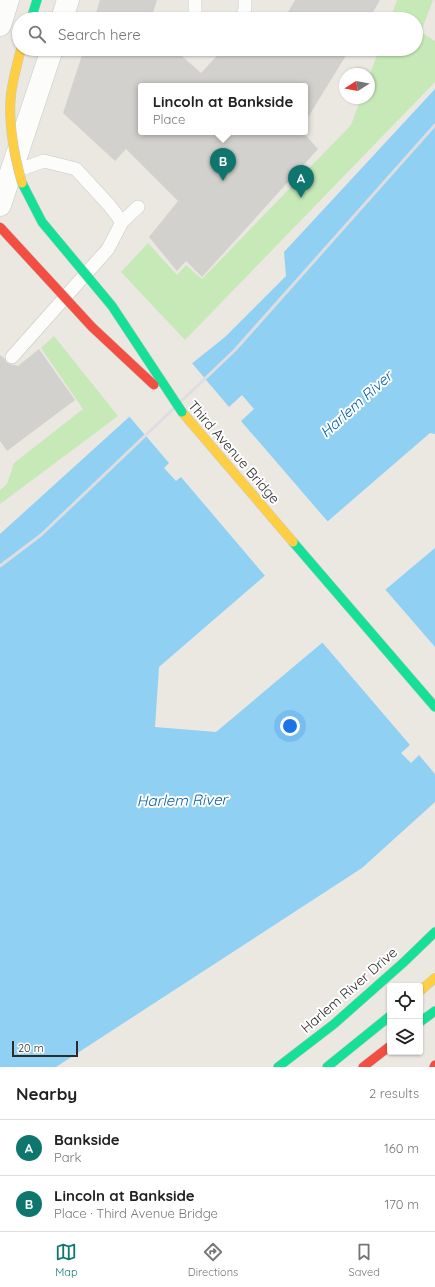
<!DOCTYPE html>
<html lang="en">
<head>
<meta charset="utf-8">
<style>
  :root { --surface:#fff; --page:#f2f2f2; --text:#222; --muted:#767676; --line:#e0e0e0; --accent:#0f766e }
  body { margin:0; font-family:Quicksand,sans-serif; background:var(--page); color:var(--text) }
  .controls { position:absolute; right:12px; bottom:12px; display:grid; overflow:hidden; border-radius:4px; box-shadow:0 1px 3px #0004 }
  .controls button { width:36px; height:36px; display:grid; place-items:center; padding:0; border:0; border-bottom:1px solid var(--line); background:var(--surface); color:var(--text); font:20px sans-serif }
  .compass { position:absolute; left:339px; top:68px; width:36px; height:36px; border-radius:50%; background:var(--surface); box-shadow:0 1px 3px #0004; rotate:259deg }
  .scale { position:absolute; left:12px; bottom:10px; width:66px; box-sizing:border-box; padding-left:4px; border:2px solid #2c2c2c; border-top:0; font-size:11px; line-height:14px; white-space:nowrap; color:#2c2c2c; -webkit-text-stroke:3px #fff; paint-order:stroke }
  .you { position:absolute; left:290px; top:726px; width:14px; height:14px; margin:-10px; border:3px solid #fff; border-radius:50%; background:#1a73e8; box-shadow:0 0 0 6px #1a73e833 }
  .badge { display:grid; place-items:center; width:26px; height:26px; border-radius:50%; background:var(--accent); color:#fff; font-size:13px; font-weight:700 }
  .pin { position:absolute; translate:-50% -33px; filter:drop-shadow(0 1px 2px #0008) }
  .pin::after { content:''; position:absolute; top:21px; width:14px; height:12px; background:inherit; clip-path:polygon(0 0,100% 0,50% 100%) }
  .popup { position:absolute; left:138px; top:83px; width:170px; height:52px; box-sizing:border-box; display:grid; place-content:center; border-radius:4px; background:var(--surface); filter:drop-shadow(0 1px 3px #0005); font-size:13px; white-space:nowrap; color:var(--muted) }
  .popup b { font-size:15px; color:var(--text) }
  .popup::after { content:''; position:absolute; left:50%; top:100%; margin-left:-8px; border:8px solid transparent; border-top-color:var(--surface) }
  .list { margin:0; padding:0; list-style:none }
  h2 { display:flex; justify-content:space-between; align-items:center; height:52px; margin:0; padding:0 16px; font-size:17px }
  h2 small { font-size:13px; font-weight:400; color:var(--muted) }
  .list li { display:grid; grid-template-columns:26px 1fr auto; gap:12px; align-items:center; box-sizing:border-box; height:56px; padding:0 16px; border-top:1px solid var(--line) }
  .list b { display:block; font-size:15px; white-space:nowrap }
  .list p { margin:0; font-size:13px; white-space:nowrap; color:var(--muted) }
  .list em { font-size:13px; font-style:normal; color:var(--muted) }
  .icon { flex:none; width:22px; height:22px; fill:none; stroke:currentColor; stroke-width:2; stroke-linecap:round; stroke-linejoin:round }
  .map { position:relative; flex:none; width:435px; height:1067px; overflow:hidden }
  .search { position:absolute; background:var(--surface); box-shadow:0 1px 3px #0004; left:12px; right:12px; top:12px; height:44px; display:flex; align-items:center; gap:10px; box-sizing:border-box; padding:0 14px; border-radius:22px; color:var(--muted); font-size:15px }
  .sheet { height:164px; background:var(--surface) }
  nav { display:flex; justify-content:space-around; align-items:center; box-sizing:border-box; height:56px; border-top:1px solid var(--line); background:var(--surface); font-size:11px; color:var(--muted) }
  nav a { display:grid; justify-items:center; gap:2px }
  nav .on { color:var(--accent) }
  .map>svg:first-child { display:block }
</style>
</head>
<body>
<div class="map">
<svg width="435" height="1067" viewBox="0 0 435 1067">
  <rect width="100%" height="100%" fill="#ebe8e2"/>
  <g fill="#c7e9b8">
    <path d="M397,0H433L421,32L435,41V82L185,340L121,272L148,243L177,275L186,265L202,279L351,125L361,98H369V77L379,49H416V19H390Z"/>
    <path d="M54,336L118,416L0,504V490L7,484L14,463L83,409L41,348Z"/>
  </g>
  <path fill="#90d0f2" d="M435,89V434L430,433L159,667L155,727L216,732L435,548V802L362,868L56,1067H0V534L160,389L225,337L286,276L284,252Z"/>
  <g fill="#ebe8e2">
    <path d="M191,362L229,407L242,395L254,409L241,421L329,523L266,577L181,477L176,481L164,468L169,463L128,415L158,387Z"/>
    <path d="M384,588L435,647V774L419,755L411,763L401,753L410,745L321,641Z"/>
  </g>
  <g fill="#d3d1cd">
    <path d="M100,0H157L151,19H94Z"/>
    <path d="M295,0H380L369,19H284Z"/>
    <path d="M84,49H174L201,73L223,49H350L305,122V86H141V132H303L318,149L202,277L186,261L177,271L149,237L178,201L126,149L115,161L63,113Z"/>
    <path d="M39,349L75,400L7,451L0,441V355L4,358L7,363L18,366Z"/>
  </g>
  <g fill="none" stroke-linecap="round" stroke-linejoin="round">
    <g stroke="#c8c7c7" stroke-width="14">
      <g id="lane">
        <path d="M195,0V12L198,19"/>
        <path d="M241,19L245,10V0"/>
        <path d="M13,172L44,161L76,169L109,205L122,222"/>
        <path d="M12,357L108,249L122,222L138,207"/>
      </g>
    </g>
    <g stroke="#c8c7c7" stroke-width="23">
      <g id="street">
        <path d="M62,19L68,0"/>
        <path d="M0,25L8,0"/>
        <path d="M0,205L52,49"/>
      </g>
    </g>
    <g stroke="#c6c5c2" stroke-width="10">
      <g id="fast">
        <path d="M31,19L37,0"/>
        <path d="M293,542L435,707"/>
        <path d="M420,1022L435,1011"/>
        <path d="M278,1067L334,1024L404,962L435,932"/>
        <path d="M327,1067L390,1016"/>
      </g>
    </g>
    <g stroke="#c6c5c2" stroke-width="10">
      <g id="slow">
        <path d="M182,412L293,542"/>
        <path d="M420,991L435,978"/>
      </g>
    </g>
    <g stroke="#c6c5c2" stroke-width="10">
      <g id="jam">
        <path d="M363,1067L390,1046"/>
        <path d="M434,1067L435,1065"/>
      </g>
    </g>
    <use href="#lane" stroke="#fcfcfb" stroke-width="13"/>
    <use href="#street" stroke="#fcfcfb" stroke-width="22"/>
    <use href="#fast" stroke="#16e098" stroke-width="9"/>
    <use href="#slow" stroke="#ffcf43" stroke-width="9"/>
    <use href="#jam" stroke="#f24e42" stroke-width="9"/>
    <path stroke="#dedee0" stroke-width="3" d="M0,566L41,535L235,350L435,125"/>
    <g stroke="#c6c5c2" stroke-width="10" stroke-linecap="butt">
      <path id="fast-bridge" d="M22,183L42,222L112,306L182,412"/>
    </g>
    <g stroke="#c6c5c2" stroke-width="10" stroke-linecap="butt">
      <path id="slow-bridge" d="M21,49C17,64 13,79 11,94C8,123 14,155 22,183"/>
    </g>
    <g stroke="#c6c5c2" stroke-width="10" stroke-linecap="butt">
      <path id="jam-bridge" d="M0,227L92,327L154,385"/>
    </g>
    <use href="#fast-bridge" stroke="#16e098" stroke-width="9"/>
    <use href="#slow-bridge" stroke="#ffcf43" stroke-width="9"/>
    <use href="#jam-bridge" stroke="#f24e42" stroke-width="9"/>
  </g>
  <g text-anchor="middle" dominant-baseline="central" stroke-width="4" stroke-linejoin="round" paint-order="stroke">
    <g font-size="14" fill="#2c2c2c" stroke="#fff">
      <text transform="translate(234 452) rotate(49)">Third Avenue Bridge</text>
      <text transform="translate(349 990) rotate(-41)">Harlem River Drive</text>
    </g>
    <g font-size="15" font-style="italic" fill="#0260ab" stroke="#fff">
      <text transform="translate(356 404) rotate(-42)">Harlem River</text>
      <text transform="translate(182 800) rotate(-1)">Harlem River</text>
    </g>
  </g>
</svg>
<div class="controls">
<button><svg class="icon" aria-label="locate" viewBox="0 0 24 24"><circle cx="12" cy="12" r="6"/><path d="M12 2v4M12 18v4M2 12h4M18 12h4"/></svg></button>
<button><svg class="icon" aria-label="layers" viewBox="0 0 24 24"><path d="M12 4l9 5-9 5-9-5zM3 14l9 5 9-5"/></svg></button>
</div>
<svg class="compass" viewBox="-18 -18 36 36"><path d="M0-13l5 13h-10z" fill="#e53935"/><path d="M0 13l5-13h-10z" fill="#767676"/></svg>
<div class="scale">20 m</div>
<div class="you"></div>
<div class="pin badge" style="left:301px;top:198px">A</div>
<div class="pin badge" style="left:223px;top:181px">B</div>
<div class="popup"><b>Lincoln at Bankside</b>Place</div>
<div class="search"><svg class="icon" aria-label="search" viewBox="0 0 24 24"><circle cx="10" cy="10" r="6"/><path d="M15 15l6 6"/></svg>Search here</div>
</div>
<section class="sheet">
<h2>Nearby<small>2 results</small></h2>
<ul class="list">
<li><span class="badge">A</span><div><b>Bankside</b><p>Park</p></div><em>160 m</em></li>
<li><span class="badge">B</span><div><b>Lincoln at Bankside</b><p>Place · Third Avenue Bridge</p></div><em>170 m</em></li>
</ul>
</section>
<nav>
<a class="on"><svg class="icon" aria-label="map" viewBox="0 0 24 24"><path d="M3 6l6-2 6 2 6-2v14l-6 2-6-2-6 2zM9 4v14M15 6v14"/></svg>Map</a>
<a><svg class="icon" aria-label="directions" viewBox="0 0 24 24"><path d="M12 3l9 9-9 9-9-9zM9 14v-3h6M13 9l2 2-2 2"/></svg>Directions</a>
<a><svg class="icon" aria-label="saved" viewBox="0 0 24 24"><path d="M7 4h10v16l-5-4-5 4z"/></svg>Saved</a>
</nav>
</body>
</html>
